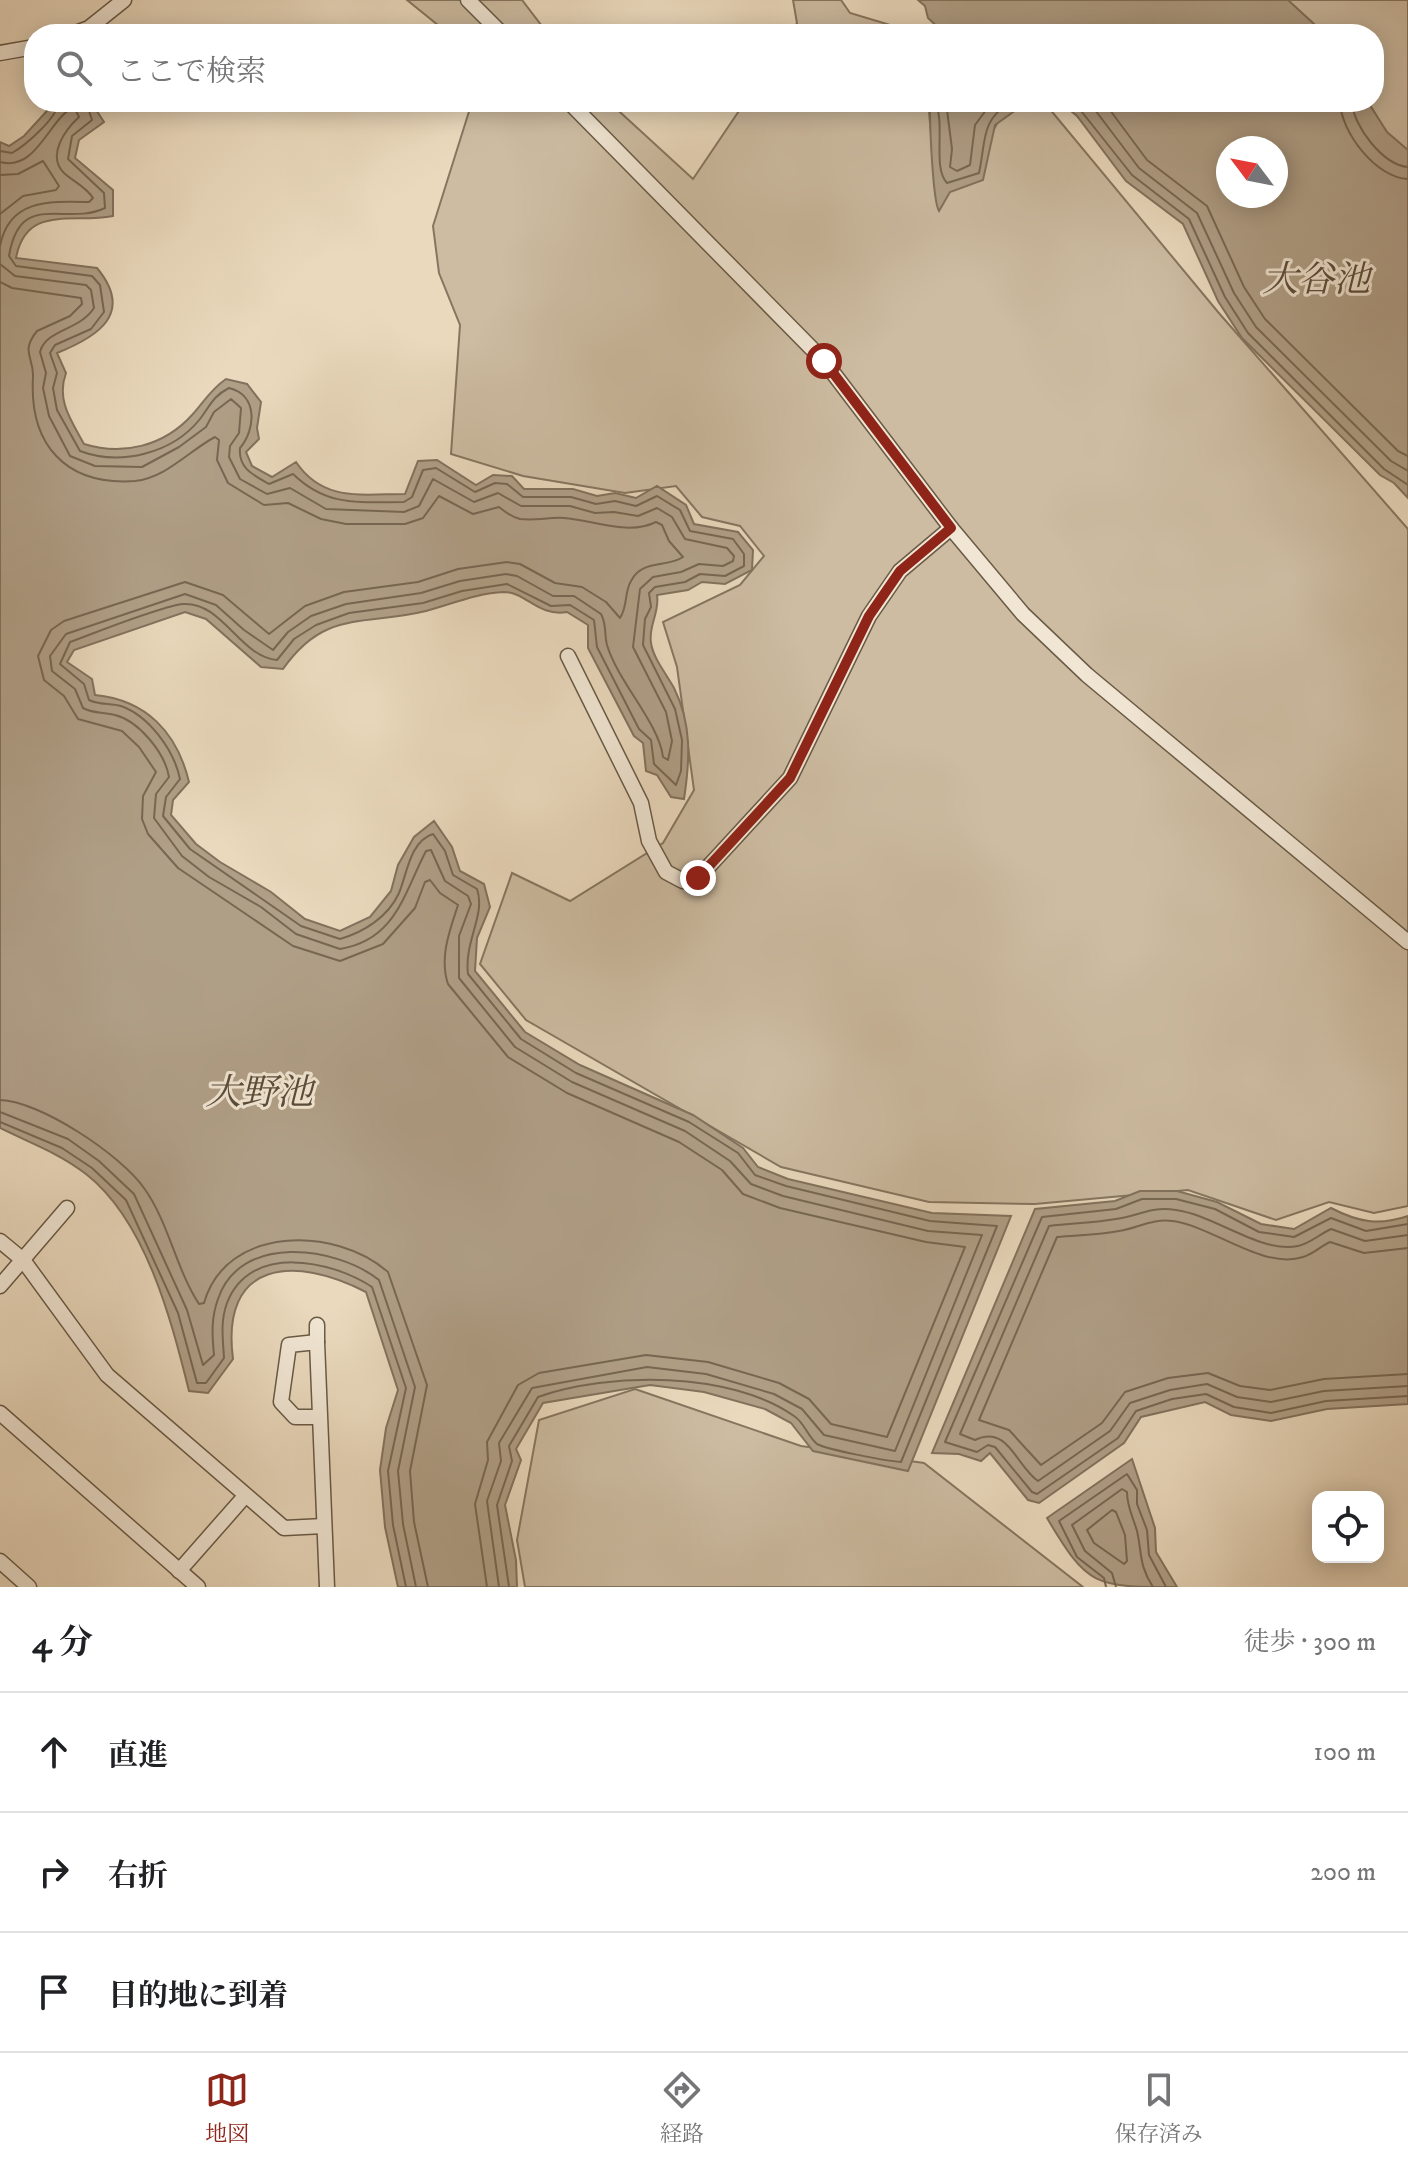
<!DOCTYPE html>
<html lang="ja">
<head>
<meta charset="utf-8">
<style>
  :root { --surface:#fff; --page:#f6f6f6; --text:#202124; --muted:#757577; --line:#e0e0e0; --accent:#8f2418 }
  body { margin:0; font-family:"IM FELL DW Pica","Noto Serif JP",serif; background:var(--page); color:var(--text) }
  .controls { position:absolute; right:24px; bottom:24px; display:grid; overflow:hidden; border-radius:16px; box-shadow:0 4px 20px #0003 }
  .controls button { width:72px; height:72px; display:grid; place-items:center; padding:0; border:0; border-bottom:2px solid var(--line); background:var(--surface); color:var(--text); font:40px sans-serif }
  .compass { position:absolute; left:1216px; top:136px; width:72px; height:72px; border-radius:50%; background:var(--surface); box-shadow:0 4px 20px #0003; rotate:302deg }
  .stop { position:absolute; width:24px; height:24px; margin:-18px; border:6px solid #8f2418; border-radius:50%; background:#fff }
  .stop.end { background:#8f2418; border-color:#fff; box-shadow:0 2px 8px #0008 }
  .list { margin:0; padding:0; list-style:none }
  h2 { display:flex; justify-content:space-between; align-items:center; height:104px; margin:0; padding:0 32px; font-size:34px }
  h2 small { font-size:26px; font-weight:400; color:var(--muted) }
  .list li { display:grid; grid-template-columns:52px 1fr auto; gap:24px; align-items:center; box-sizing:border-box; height:120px; padding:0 32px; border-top:2px solid var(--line) }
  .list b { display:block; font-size:30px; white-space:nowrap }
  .list em { font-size:26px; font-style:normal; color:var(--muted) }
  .icon { flex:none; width:44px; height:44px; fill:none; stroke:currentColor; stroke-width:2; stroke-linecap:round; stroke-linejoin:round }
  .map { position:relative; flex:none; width:1408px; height:1587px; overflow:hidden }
  .search { position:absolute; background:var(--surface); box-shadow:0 4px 20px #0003; left:24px; right:24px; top:24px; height:88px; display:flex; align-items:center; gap:20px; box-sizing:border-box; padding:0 28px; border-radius:32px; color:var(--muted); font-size:30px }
  .sheet { height:464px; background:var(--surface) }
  nav { display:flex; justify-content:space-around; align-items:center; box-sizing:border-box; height:112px; border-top:2px solid var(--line); background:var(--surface); font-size:22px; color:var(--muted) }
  nav a { display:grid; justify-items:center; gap:4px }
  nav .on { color:var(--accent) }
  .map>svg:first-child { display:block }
</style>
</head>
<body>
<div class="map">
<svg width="1408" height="1587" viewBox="0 0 1408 1587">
  <rect width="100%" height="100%" fill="#ead9bd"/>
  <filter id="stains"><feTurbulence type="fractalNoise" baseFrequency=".0025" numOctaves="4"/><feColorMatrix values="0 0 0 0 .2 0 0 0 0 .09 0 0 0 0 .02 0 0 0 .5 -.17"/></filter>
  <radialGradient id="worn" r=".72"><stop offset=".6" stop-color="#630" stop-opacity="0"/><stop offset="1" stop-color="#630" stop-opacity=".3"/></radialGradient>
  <g fill="#cdbca2" stroke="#867660" stroke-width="2">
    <path d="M407,0H522L548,34H449Z"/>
    <path d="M793,0H841L850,13L920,34H790L797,23Z"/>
    <path d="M1268,0H1408V154L1343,102H1374V34H1293Z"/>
    <path d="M472,102H609L693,179L745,102H928L934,165L972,171L1002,114L1032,102H1044L1218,312L1408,529V1206L1374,1213L1329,1202L1276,1220L1188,1190L1035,1204L929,1202L781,1167L526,1020L480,964L512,873L570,901L663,843L694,790L677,667L663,622L740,585L764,556L740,526L702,517L676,486L625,493L523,476L451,454L460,325L439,273L433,226Z"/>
    <path d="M635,1389L801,1446L924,1463L1083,1587H525L517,1540L539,1420Z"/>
  </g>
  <g fill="#b09f87" stroke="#82725d" stroke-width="2" fill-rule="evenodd">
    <path d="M918,0H1288L1325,34H945L928,18L925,6Z"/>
    <path d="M55,102H91L104,122L79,140L75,158L113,190V216C72,224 26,204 16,258L97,268C135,314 97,337 57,353L66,373C56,400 71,420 84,444C123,456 164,446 192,415C204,402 210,390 226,379L247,384L261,402L257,428L259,439L246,452L252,466L272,477L296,462C323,502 361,494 405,494L418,461L437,460L476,485L493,475L512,476L524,489H573L597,496L615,493L636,498L657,486L686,505L694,524L738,532L753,550L752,570L725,584L702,582L688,590L657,595C660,612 648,626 651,643C653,658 667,675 674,688C692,724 690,760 684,799L671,797L657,775L646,771L643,743L634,736L588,648V625L567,612C538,617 526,592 504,592C477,593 452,604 426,611C364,626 325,609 283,669L261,667L206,619L185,612L74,650L67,662L92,679L95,695C146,700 177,732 189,782L173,800L171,815L196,844L220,862L271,892L305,919L340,931L370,917L391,891L398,865L414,837L434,821L452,847L460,871L484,884L490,907L477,938L475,971L525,1032L580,1065L693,1115L743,1148L758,1167L788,1179L932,1213L1011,1216L908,1471L813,1451L791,1423L765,1409L704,1392L650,1385L543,1403L516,1449L521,1460L505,1505L516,1560L517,1587H398L385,1527L380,1470L386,1428L398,1390L366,1292C295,1255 220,1260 233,1359L208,1393L189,1391C171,1319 146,1221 86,1174C59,1153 30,1143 0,1128V142L9,146L24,136Z"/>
    <path d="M921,102H1027L995,125L983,180L950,192L939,211C933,202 930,129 930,111Z"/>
    <path d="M1060,102H1368L1387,132L1408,150V498L1394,483L1380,475L1242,338L1218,301L1183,224L1126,181L1077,116ZM1228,148H1276V196H1228Z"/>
    <path d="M1140,1191H1177L1217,1202L1261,1224L1294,1229L1331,1208C1358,1222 1379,1226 1408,1216V1404L1327,1409L1271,1421L1231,1415L1205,1402L1141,1417L1124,1443L1039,1503L1028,1500L990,1453L981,1461L959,1454L932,1453L1035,1209L1115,1201Z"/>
    <path d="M1132,1459L1155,1528L1156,1552L1177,1587C1094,1587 1088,1587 1047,1518Z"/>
  </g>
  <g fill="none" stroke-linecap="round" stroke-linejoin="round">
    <g stroke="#776752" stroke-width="2">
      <path d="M86,102L92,120L72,136L68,159L104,193L105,208C65,227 20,189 9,256L16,266L92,276L100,285L104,312L91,329L55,345L50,353L57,373L53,388L57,410L80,451C120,466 172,454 200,419C210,406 213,396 229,388C258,395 256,429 240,448C238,468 253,475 269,484L293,474C327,507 358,502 404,502L412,497L423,470L436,468L475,492L495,483L507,484L523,497H571L596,504L615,501L636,506L657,496L680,510L690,531L733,539L744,554V566L725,576L700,574L685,582L655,587L649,593L651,607L645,619L643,645L675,709L682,740L681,771L676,785L654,764L651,740L639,729L597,647L594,620L570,605L551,606L507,584L462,591L423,603L349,613L316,625L294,639L277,660C240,657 222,601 183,604C161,606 95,633 70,642L60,664L84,684L89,700C99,705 110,703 121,706C149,716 174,750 180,779L166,797L163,816L190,849L301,926L340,939C364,932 388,917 399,893C407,874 410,841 433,834L445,851L453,875L477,889C486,915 464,941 468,974L521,1039L576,1073L689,1122L738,1153L755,1175L786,1186L930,1221L997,1226L901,1462C887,1461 828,1450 817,1444C808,1437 804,1422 794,1416C730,1371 609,1372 538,1397L509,1446L512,1461L497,1505L509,1587"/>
      <path d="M935,102C946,123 932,168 947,183L979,173C986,142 980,120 1011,102"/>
      <path d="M946,102L952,149L950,167L957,171L970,165L975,125L992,102"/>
      <path d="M1074,102L1132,175L1189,219L1225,297L1248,333L1384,469L1408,485"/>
      <path d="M1089,102L1139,168L1197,213L1234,293L1256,327L1391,461L1408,471"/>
      <path d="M1104,102L1147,160L1207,206L1244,287L1265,319L1398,451L1408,456"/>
      <path d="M1340,102C1341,132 1376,178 1408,179"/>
      <path d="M1352,102C1353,126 1383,165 1408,167"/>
      <path d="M0,151L12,153C26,145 57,118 59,102"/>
      <path d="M0,162C37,172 49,118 74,107L79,117C66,129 46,155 64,173C74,182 86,187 93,198L89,202C49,201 9,199 0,246"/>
      <path d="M0,175L18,174L43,161L59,186L56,190L23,196L0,214"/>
      <path d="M0,264L15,276L86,285L91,290L94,308C79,331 46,329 40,352L46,373L43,388L49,416L70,456L95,466L142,467L179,447L206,427L214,412L231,399L241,408L239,433L230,446L229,457L240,479L267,494L290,488L326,509L404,512L419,506L433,479L474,502L498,493L521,506H570L595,513L614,512L638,516L657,508L672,517L685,539L727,548L734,556L733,561L723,566L699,564L681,572L653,577L640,589L633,647L666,712L672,741L668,760L663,757C659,723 618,682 607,645C604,634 607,625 601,614L574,596H553L517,576L506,574L460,581L421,593L346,604L311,616L288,632L273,650L244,630L216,605L185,594L66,634L50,656L52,671L75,689L83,708C94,714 104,712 115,715C139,721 165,753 169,777L156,794L154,818L182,856L209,877L261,907L296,934L340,949C396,940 404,893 426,851L431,850L445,881L468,896L471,904L459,936V978L515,1047L572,1082L685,1131L730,1161L751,1184L783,1196L928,1231L982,1235L895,1451L824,1435L802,1409L774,1394L706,1374L647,1367L532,1388L499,1443L501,1461L487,1501L499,1587"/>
      <path d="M0,282L12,288L81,298L82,304L70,316L37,331C20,352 34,357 33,377C29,444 65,486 135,481C166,478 190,450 215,437L219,440L217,460L228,483L264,505L288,503L321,519L346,524H405L423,518L439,496L473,514L499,507C505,512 512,517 520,519C535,521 550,517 564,518C593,520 628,536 656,522L662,525L669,541L683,557C667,568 642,559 631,581C624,593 628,606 620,618L606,602L582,587L555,583L520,564L507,562L458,569L418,582L344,592L305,606L269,634L223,595L185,582L64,621L51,630L38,656L44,680L64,696L78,719L122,731L139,747L156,772L143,796L142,819L148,834L178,868L293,946L340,961L383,944L415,908L425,882L430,880L440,893L458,905C450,930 439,957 448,984L508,1057L567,1093L679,1142L722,1170L743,1194L780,1208L926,1242L965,1247L887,1437L831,1424L809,1399L779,1383L708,1362L646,1355L539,1373L518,1385L487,1442L488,1460L475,1504L487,1587"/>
      <path d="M0,1100C40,1101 121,1155 144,1188C169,1223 176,1269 199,1304L204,1303C226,1225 336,1226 388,1272L427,1385L410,1471L414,1522L428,1587"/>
      <path d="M0,1112L68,1139L99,1161L134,1194L187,1310L203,1365L214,1355C212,1335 211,1318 218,1299C240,1233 336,1246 379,1280L415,1387L398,1471L403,1524L416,1587"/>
      <path d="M0,1122L62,1148L92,1168L126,1200L178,1313L197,1383H206L224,1358C223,1339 220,1322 227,1303C250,1243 331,1260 372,1287L406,1388L388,1471L393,1525L406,1587"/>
      <path d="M1408,1224L1366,1231L1331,1218L1294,1237L1259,1232L1215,1209L1176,1199H1142L1116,1209L1042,1217L945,1442L977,1452L988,1445L995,1447L1032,1492L1037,1494L1118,1438L1136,1411L1172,1399L1206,1394L1234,1407L1271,1413L1326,1401L1408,1396"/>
      <path d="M1408,1235L1365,1241L1331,1229C1320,1234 1309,1244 1298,1246C1262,1254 1214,1215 1176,1210C1150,1206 1139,1216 1116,1219C1094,1223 1071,1223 1049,1226L960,1434L975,1440C1008,1424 1016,1466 1038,1481L1110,1431L1130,1403L1170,1390L1207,1384L1237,1397L1271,1402L1324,1391L1408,1386"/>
      <path d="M1408,1248L1364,1253L1330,1242C1321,1246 1313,1254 1303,1257C1263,1270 1214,1227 1173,1221C1152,1218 1139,1228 1119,1231C1099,1235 1078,1235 1057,1237L979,1420L1009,1430L1041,1465L1102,1423L1125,1392L1168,1378L1208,1373L1240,1386L1270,1390L1324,1379L1408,1374"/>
      <path d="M1112,1510L1116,1512L1125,1535L1127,1561L1124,1564L1094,1543L1087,1530Z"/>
      <path d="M1106,1587L1104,1578L1077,1557L1059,1521L1127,1474L1137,1490V1504L1147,1530L1149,1555L1166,1587"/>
      <path d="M1116,1587L1112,1573L1085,1551L1072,1525L1122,1489L1127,1492C1127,1507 1133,1517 1137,1531C1142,1553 1139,1566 1153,1587"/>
    </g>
    <g stroke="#695a45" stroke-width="17">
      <g id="minor">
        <path d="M468,0L502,34"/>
        <path d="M73,34L89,28L124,0"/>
        <path d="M0,53L34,47"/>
        <path d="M569,102L824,361L951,528L1023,614L1087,675L1408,942"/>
        <path d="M568,656L641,803L649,841L666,872L683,881L698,878L790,778L869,616L900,571L951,528"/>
        <path d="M0,1241L23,1260L107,1375L284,1528L324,1526"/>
        <path d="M0,1286L67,1208"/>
        <path d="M317,1325V1342"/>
        <path d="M0,1413L198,1587"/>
        <path d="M320,1417H295L281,1402L289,1345L317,1342L327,1587"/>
        <path d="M0,1561L29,1587"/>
        <path d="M179,1571L245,1496"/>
      </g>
    </g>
    <use href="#minor" stroke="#f1e6d4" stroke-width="14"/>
  </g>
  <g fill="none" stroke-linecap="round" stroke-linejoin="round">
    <path stroke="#8f2418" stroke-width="10" d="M698,878L790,778L869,616L900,571L951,528L824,361"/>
  </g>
  <g text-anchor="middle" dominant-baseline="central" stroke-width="6" stroke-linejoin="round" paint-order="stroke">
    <g font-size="36" font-style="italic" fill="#5a4b38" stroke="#f1e6d4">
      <text x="1316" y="280">大谷池</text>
      <text x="259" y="1093">大野池</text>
    </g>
  </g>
  <rect width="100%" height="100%" filter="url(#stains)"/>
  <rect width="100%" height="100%" fill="url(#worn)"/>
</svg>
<div class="controls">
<button><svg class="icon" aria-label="locate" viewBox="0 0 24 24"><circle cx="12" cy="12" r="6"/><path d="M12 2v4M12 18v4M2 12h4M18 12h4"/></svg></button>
</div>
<svg class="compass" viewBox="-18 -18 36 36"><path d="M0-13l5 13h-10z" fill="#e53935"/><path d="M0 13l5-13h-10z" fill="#757577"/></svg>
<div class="stop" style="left:824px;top:361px"></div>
<div class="stop end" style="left:698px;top:878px"></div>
<div class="search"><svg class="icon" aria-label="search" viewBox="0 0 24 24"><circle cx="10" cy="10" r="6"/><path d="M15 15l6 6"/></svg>ここで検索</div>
</div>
<section class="sheet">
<h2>4 分<small>徒歩 · 300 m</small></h2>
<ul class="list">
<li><svg class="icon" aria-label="ahead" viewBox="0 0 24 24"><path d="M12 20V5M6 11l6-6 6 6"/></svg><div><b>直進</b></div><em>100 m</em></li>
<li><svg class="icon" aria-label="right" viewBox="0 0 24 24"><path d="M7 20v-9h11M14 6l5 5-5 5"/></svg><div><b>右折</b></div><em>200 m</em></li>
<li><svg class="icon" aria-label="arrive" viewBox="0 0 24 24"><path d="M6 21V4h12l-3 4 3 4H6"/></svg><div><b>目的地に到着</b></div></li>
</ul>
</section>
<nav>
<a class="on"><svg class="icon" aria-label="map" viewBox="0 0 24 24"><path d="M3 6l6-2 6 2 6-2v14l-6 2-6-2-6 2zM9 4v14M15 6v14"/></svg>地図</a>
<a><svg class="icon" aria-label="directions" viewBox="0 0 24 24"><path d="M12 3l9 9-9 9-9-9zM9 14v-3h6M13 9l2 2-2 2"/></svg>経路</a>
<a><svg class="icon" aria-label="saved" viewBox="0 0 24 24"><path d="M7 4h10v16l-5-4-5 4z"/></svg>保存済み</a>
</nav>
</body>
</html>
